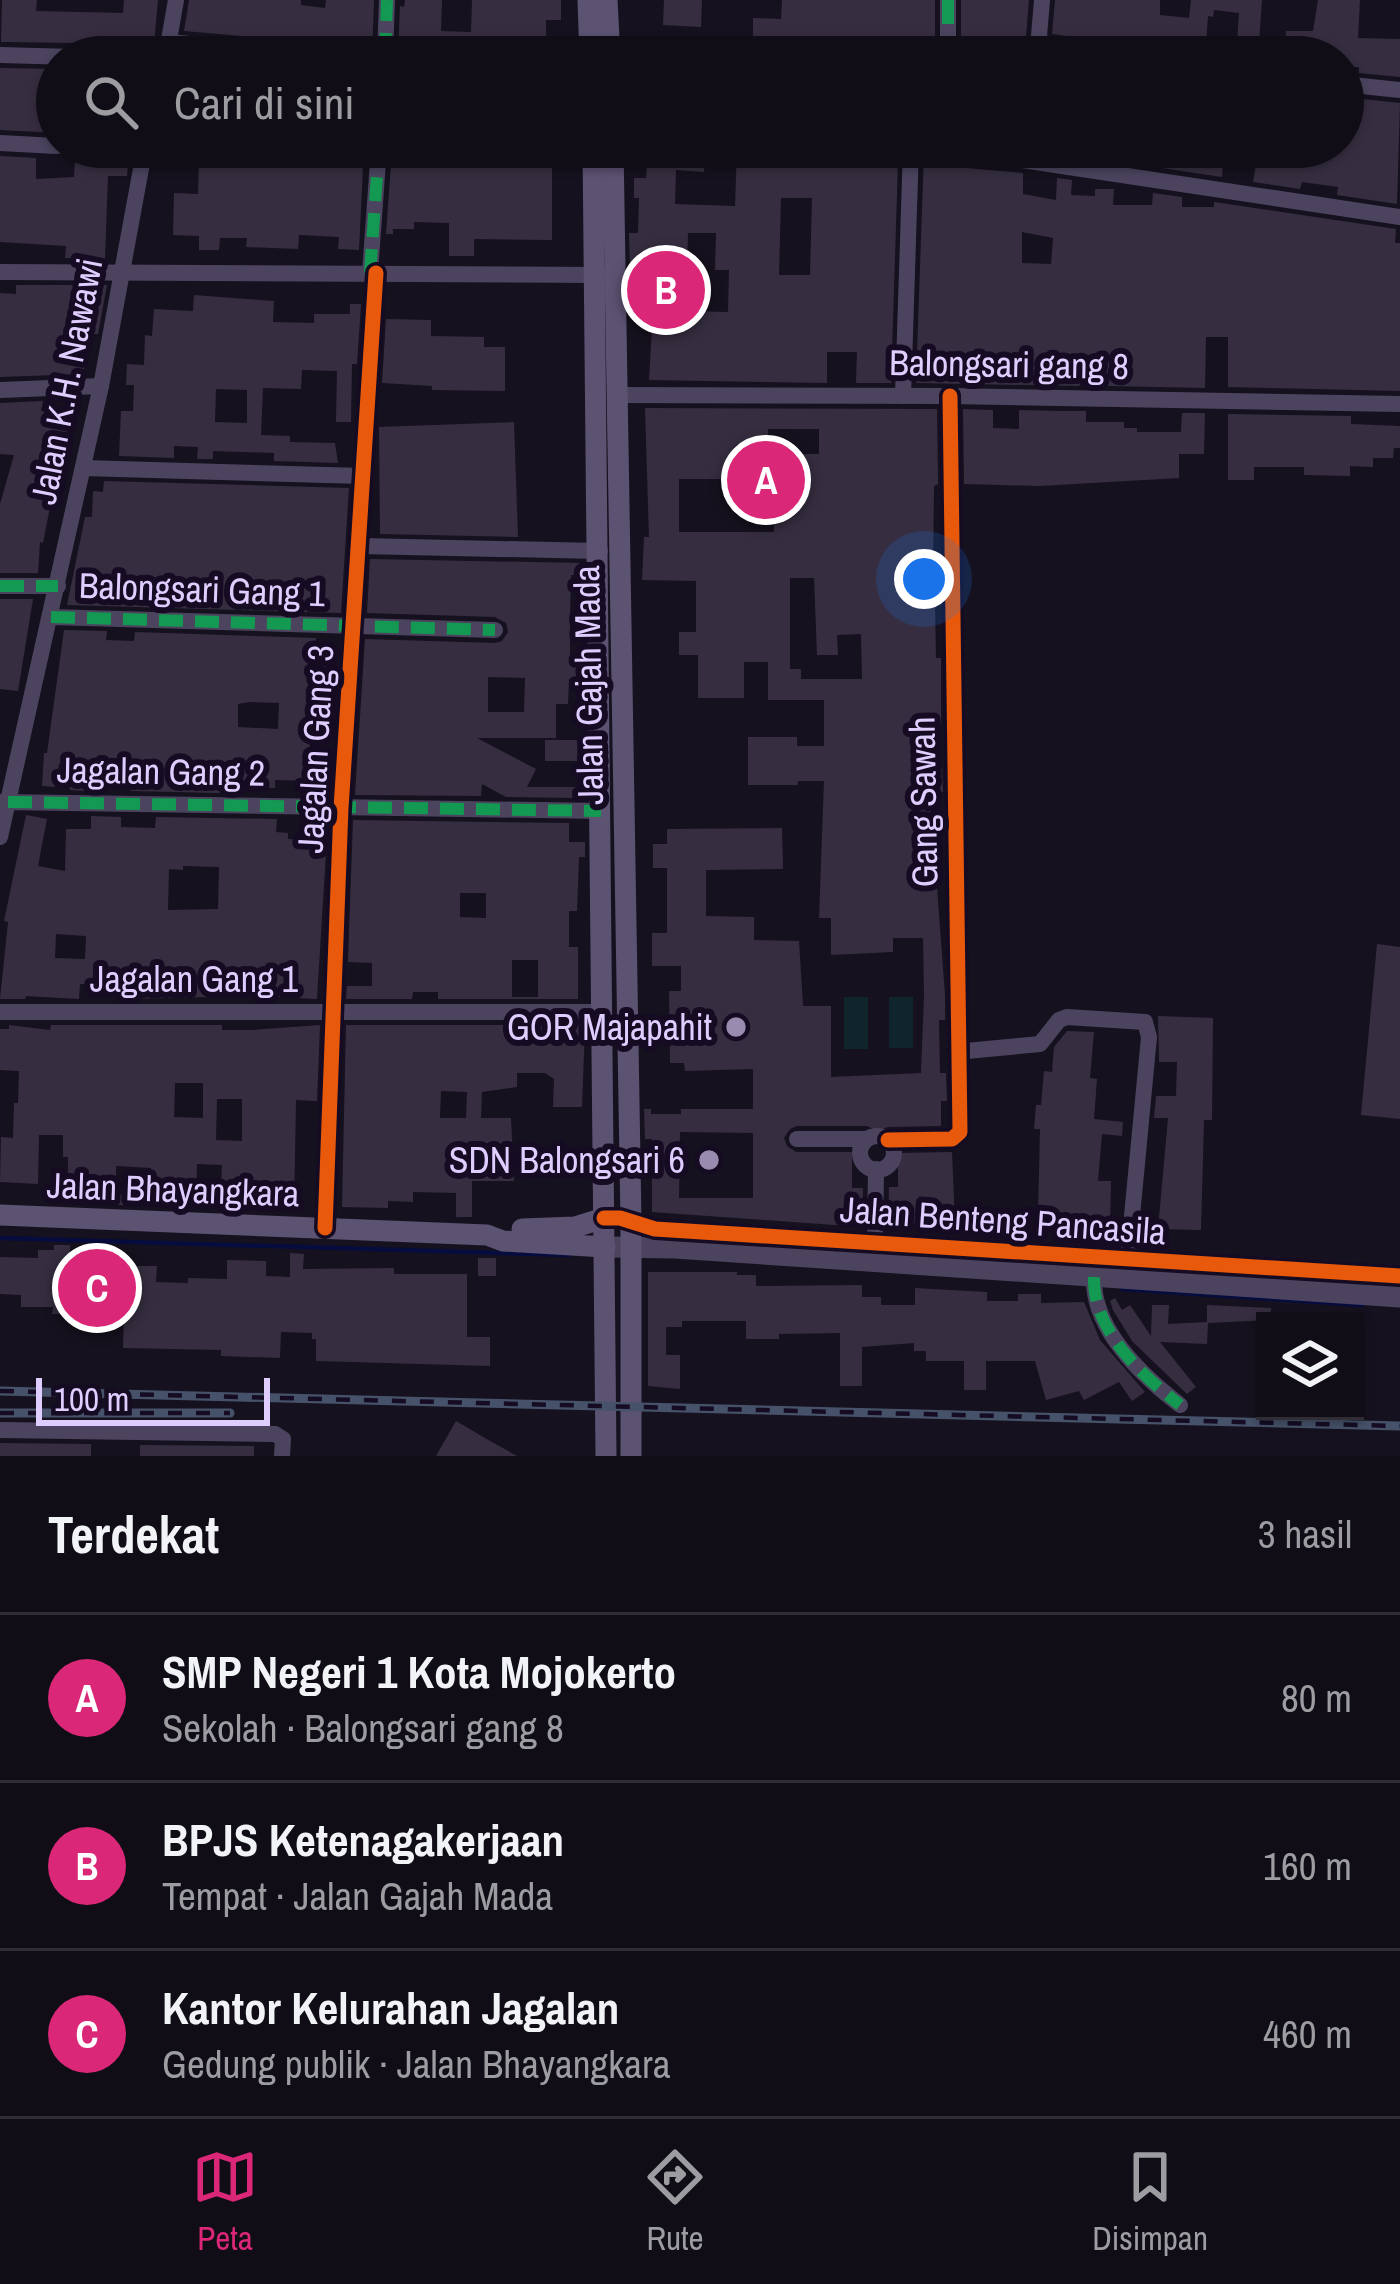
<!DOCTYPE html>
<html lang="id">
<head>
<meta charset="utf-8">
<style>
  :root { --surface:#100d16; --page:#1e1b23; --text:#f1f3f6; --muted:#9c9ca1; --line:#302d35; --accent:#db2777 }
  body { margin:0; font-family:"Archivo Narrow",sans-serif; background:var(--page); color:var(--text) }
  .controls { position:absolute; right:36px; bottom:36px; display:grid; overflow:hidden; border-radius:0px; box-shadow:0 3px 9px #0004 }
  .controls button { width:108px; height:108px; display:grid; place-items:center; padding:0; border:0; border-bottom:3px solid var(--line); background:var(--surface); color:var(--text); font:60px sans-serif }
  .scale { position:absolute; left:36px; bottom:30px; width:234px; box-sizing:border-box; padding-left:12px; border:6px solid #dfcdff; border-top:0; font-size:33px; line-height:42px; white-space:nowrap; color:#dfcdff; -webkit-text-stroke:9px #150c23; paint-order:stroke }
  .you { position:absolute; left:924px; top:579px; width:42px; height:42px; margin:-30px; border:9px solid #fff; border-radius:50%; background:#1a73e8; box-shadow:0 0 0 18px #1a73e833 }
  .badge { display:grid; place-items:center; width:78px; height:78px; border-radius:50%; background:var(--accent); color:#fff; font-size:39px; font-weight:700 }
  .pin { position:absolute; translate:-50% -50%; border:6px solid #fff; box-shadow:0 3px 12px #0006 }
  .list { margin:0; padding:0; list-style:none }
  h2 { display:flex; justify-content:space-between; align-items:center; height:156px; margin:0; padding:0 48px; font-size:51px }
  h2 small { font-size:39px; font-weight:400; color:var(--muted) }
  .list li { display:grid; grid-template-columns:78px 1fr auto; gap:36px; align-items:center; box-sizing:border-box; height:168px; padding:0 48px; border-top:3px solid var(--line) }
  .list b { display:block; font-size:45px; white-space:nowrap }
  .list p { margin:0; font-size:39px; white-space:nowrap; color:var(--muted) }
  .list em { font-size:39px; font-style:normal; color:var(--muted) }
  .icon { flex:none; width:66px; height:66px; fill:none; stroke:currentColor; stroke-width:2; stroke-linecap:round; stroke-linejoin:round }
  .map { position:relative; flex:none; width:1400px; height:1456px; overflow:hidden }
  .search { position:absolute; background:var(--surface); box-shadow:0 3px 9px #0004; left:36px; right:36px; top:36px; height:132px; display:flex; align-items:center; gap:30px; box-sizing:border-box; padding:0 42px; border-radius:66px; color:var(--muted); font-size:45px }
  .sheet { height:660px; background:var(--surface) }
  nav { display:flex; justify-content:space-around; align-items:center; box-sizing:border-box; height:168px; border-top:3px solid var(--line); background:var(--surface); font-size:33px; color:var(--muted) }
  nav a { display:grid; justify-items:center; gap:6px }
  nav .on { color:var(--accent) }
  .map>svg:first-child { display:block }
</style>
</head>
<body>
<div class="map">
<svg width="1400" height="1456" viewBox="0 0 1400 1456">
  <rect width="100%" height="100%" fill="#16111e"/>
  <g fill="#0f242b">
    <path d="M868,997V1049H844V997Z"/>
    <rect x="889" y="997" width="24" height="51"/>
  </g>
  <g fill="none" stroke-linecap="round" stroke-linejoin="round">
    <g stroke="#070c3f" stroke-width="4.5">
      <path d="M0,1238L570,1255"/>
      <path d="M1122,1289L1362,1305"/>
    </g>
  </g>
  <g fill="#362e40" fill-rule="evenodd">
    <path d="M2,0H37L36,11L123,13L124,0H158L154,44L1,42Z"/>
    <path d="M189,0H301V5L325,8L326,0H374L372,57H344L339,47L332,44L184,31Z"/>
    <path d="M405,0H442L441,31L471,32L472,0H561V20H546V57H398L400,6L404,7Z"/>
    <path d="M664,0H702L701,27L663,25Z"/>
    <path d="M782,0H935V57H745L746,42L753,43V18L781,19Z"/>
    <path d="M961,0H1029L1026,36L1038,57H961Z"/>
    <path d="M1055,0H1160V15L1189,18L1191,0H1262L1258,57H1236L1239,13L1214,10L1213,17L1208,16L1205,57H1142L1132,56L1122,44L1052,34Z"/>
    <path d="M1318,0H1360L1358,38L1400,39V77L1359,73V67H1344V57H1286V31H1313Z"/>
    <path d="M0,68L57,69V133L0,130Z"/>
    <path d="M1343,97L1400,103L1397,204L1337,195L1338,187L1302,182L1300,189L1253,182L1259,147H1343Z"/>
    <path d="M187,147H364L359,250L338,249L339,237L299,235L298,249L246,247L247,238H220L219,250H199V236L173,235L174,193L198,194L199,161H187Z"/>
    <path d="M398,147H552V240L474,239V256H449V223L414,222V229H393V234H386L392,150Z"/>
    <path d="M648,147H705L704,172L676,170L675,204L735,206L737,147L869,155V162H898L891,383H856L857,352H827V383L649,380L653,310H637L638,271H630L629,233H638L639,198H634V178H646ZM781,198H812L810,275H779ZM688,233H716L715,270H729L728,312L693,311L694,270H687Z"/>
    <path d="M1021,147H1204L1224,149L1222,177Z"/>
    <path d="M924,152L932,159V165L1023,173V194L1056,200L1057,178L1072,180L1071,195L1095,196V189H1114L1113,205H1152L1153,193L1182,197V207H1214V202L1396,229L1395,243H1400V391L1228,387V337H1206L1205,388L1108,386V375L1088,371L1079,386L916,383ZM1022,232L1053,238L1051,264L1022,263Z"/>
    <path d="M0,156L36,158V179L74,177L75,160L128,164L127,176H108L105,259L65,258L66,246L0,242Z"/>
    <path d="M16,285H107L98,334H85L84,374L0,377V293L16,294Z"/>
    <path d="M194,295L274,301L273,322L314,323V314H350V304H361L357,364H352L351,422H336L337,371L302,370L301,389L263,388L261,435L290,436V442L335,443L338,463L274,461V453L213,451V459H197L198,447L174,446V458L119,456L121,411H133L134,385H126L127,364L144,365L145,335L152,336L154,309L193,311ZM216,389L247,390V423L215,422Z"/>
    <path d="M386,319L431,320V336L484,337V347H505V391L432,390V386L382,383Z"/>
    <path d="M43,401L41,411L53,413L50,426L67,430L65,440H68L63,462L59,461L43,543L40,542L38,573H0V504L14,455L0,454V403Z"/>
    <path d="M645,408L937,409L938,484L934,486L933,572H922V606H935L936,658H941V723H934V750L938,769H942L943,792H936L934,848L945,995V1020H939L940,1073H946L947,1101H941V1126L888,1127L877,1131L867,1126H797L790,1129L784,1138L787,1146L796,1152H852V1188H863L862,1227L652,1212V1139H645L644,1109H651V1114H681V1109H753V1069L685,1071L684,1063H670L669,991H681V966H652V933H667V868H653V844H667V829L782,828L783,869L706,870V916L754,917V940L799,941L803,1006H831V1077L921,1073L924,995L923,938H893V952L831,955V918H819L824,781H798V785H748V737H797V746H824V700H768V662H744V698H698V655H679V632H696V581L642,580L644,537H649ZM768,429H819V454H774V532H679V479H739V455H768ZM790,578H814L817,655H838L837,635L861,634L862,679H801V669H790ZM680,1132L753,1133V1198H679Z"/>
    <path d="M963,409L993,410V428L1019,429V410L1063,411H1086V422H1124V428H1137V432H1181L1182,413H1205L1204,454H1179V478L1040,486L964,484Z"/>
    <path d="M1228,414L1351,416V424L1400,426V448H1394L1393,458H1373V467L1350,466V476L1304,475V467H1254V480H1228Z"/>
    <path d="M514,422L518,537L380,534L379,427Z"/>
    <path d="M104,481L349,488L341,613L67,605L85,517H92L93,491L103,492Z"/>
    <path d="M370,559L582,563V575H571L570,620V656H581V679H569L568,704H556V738H477L536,769L527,787H578L577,798L506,797L482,784L481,796L355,795L365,639L495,643L502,641L508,632L506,623L495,617L367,613ZM488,677L525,678L524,712H488Z"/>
    <path d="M0,599H33L18,691L0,689Z"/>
    <path d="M64,630L107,631L106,640L134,641L135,632L316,638L315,666L337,667L333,731L310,735L309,781L275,780V788L247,787V790L218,793L131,791V782L89,781V791L70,790L68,765L59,764L55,787L42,786L44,753H47ZM249,702L279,703L278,729L238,727V704Z"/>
    <path d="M545,740H578L577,761H545Z"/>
    <path d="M26,815L47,819L38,866L65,871L66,829H91V816L121,817V827L155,828L156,817L277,819L276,832L288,833V839L313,840V819L328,820L317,999L259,996L117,999L120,986L80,984L79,999L26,996L25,999H0L8,922L4,921ZM183,866L219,867L218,909L168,910L169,869L183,870ZM56,934L86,936L85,959L55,958Z"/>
    <path d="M353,820L569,823V842H585V857H579L577,911H569V947H578V999H438V992H413L412,999H346L347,986H372V963L348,962ZM460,893H486V918L460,917ZM512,960H538V997H512Z"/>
    <path d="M1377,944L1400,947V1119L1361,1115Z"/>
    <path d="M1158,1016L1213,1018L1212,1120H1204L1201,1230L1158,1229L1168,1118H1154L1156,1096H1176L1177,1062H1159Z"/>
    <path d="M9,1025L50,1030L51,1025H222V1030H251L320,1025L317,1101L296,1100L294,1210L259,1209V1188L221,1187L222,1165L197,1164L196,1201L150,1202L151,1168L116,1166V1194L146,1195L145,1206L68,1203V1157H63V1135H39L38,1184L0,1182L1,1137L13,1138L14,1103H18L19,1071L0,1070V1029H9ZM175,1083H203V1118L174,1117ZM217,1099H242V1141L216,1140Z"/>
    <path d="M346,1025H585L582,1107H553L554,1079L545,1073H517V1087L482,1092L481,1118H511L514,1181H472V1217H456V1193L413,1192V1202L388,1201V1208L342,1207ZM441,1091L467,1092L466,1118H440Z"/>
    <path d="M1067,1031L1094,1032L1090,1078L1097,1079L1094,1119L1123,1122L1122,1136L1102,1134L1098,1181H1111L1110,1227L1090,1226V1237L1075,1236V1225H1057L1058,1216L1038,1215L1040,1129H1034L1036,1105H1041L1044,1071L1052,1072L1054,1047Z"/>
    <path d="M952,1152L955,1224L888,1223L889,1187H898V1153Z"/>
    <path d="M54,1245H70V1259L123,1260V1266H157L156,1282L188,1283V1278L227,1279V1260L266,1261V1276L290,1277V1253L304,1254L303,1269L394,1268V1274H467V1337H490V1366L316,1361V1339H312V1333L281,1332L280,1358L221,1356V1350L123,1348L124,1315H108V1290L69,1289V1314H52L53,1307H21V1295L0,1294V1257L38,1258V1250H54Z"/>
    <rect x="478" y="1258" width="18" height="18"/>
    <path d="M648,1272H737V1275H756V1286L862,1285V1297H881V1305H915V1288L987,1292V1301H1018V1294H1041V1303L1084,1302L1100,1340L1145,1392L1132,1401L1119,1382L1084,1400L1079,1391L1046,1400L1035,1361H986V1390H964V1361H926V1351H914V1343L862,1347V1386H840V1333L779,1334V1339H746V1321H682V1327H666V1355H680V1389L648,1386Z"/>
    <path d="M1115,1298L1122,1310L1130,1305L1151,1336L1152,1305H1169L1168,1324L1207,1322V1305L1271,1308L1270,1320L1208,1323L1207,1344L1160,1342L1196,1387L1187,1394L1132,1341L1113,1310L1110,1301Z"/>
    <path d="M456,1421L490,1441L517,1456H436Z"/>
    <path d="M0,1443L91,1444V1456H0Z"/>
    <path d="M140,1445L254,1446V1456H140Z"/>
  </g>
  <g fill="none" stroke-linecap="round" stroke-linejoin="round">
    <g stroke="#4c445f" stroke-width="16">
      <path d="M948,0V57"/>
      <path d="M1042,0L1039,36L1044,46L1120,57"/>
      <path d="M168,42L331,57"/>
      <path d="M0,55L74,57"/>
      <path d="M166,57L176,0"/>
      <path d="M385,57L387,0"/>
      <path d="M1343,84L1400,90"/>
      <path d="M0,143L57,146"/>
      <path d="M65,147L144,152"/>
      <path d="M935,147L1400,217"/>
      <path d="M0,272L605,275"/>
      <path d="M370,273L379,147"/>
      <path d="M0,390L101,386"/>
      <path d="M616,395L950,396L1400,404"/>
      <path d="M903,396L911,147"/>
      <path d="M83,468L363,476"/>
      <path d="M359,546L600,551"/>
      <path d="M0,586H58"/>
      <path d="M51,617L495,630"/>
      <path d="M1,802L601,811"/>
      <path d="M0,837L101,386L145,147"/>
      <path d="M0,1012H604"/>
      <path d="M956,1052L1040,1044L1059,1020L1067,1017L1145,1022L1149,1037L1128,1258"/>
      <circle cx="877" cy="1153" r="17"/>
      <path d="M797,1139H867"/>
      <path d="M888,1140L952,1139L960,1132L950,396"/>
      <path d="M325,1228L341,808L376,273"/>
      <path d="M875,1241L876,1169"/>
      <path d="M1094,1277C1092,1329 1141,1375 1180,1405"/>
      <path d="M0,1430L275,1434L283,1439L282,1456"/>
    </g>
    <g stroke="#4c445f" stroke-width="21">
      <path d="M604,1218H620L655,1229L1400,1276"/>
      <path d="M605,1247L675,1248L1400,1297"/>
    </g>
    <g stroke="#5c5272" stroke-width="21">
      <path d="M588,0L590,57"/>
      <path d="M607,0L610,57"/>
      <path d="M593,147L606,1456"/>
      <path d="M613,147L631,1222V1456"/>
      <path d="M0,1215L487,1235L503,1241L605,1247"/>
      <path d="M522,1229L575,1227L604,1218"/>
    </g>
    <g stroke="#46526a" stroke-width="9">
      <g id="rail">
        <path d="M0,1391L1400,1426"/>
        <path d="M0,1413H230"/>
      </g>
    </g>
    <use href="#rail" stroke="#150c23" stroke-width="4.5" stroke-dasharray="14" stroke-linecap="butt"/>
    <g stroke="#139951" stroke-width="12" stroke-dasharray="24 12" stroke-linecap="butt">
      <path d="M948,0V57"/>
      <path d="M168,42L331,57"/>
      <path d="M385,57L387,0"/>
      <path d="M948,147V148"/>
      <path d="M370,273L379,147"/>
      <path d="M0,586H58"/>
      <path d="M51,617L495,630"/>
      <path d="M8,802L601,811"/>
      <path d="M1094,1277C1092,1329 1141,1375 1180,1405"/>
    </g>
    <g stroke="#150c23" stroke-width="22">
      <g id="cycleway">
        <path d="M888,1140L952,1139L960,1132L950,396"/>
        <path d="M604,1218H620L655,1229L1400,1276"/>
        <path d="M325,1228L341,808L376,273"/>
      </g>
    </g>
    <use href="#cycleway" stroke="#e8590c" stroke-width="15"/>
  </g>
  <g fill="#998bb0" stroke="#150c23" stroke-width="4.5">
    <circle cx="736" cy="1027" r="12"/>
    <circle cx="709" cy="1160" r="12"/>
  </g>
  <g text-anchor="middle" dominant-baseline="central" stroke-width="12" stroke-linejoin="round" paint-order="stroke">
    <g font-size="36" fill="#dfcdff" stroke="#150c23">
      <text transform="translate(1009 364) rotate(1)">Balongsari gang 8</text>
      <text transform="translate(66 381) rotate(-79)">Jalan K.H. Nawawi</text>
      <text transform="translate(202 589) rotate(2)">Balongsari Gang 1</text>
      <text transform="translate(588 685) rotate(-91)">Jalan Gajah Mada</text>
      <text transform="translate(315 749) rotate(-87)">Jagalan Gang 3</text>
      <text transform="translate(161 771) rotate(1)">Jagalan Gang 2</text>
      <text transform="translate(923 802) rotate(-91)">Gang Sawah</text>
      <text x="194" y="979">Jagalan Gang 1</text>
      <text transform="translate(173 1189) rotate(2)">Jalan Bhayangkara</text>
      <text transform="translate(1003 1220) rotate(4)">Jalan Benteng Pancasila</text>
    </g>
    <g font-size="36" fill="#dfcdff" stroke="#150c23" text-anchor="end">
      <text x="712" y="1027">GOR Majapahit</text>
      <text x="685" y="1160">SDN Balongsari 6</text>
    </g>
  </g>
</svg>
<div class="controls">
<button><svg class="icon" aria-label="layers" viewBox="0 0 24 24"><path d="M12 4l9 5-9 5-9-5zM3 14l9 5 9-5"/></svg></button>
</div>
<div class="scale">100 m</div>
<div class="you"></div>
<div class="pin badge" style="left:766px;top:480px">A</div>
<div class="pin badge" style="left:666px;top:290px">B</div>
<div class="pin badge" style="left:97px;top:1288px">C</div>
<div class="search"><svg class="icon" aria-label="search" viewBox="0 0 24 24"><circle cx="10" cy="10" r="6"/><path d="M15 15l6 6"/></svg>Cari di sini</div>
</div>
<section class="sheet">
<h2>Terdekat<small>3 hasil</small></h2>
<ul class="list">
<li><span class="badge">A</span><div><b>SMP Negeri 1 Kota Mojokerto</b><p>Sekolah · Balongsari gang 8</p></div><em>80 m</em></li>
<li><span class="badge">B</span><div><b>BPJS Ketenagakerjaan</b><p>Tempat · Jalan Gajah Mada</p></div><em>160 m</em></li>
<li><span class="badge">C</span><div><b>Kantor Kelurahan Jagalan</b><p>Gedung publik · Jalan Bhayangkara</p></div><em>460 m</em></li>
</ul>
</section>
<nav>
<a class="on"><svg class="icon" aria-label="map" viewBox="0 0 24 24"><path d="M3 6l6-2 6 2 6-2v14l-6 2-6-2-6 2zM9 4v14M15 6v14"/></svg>Peta</a>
<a><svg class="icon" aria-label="directions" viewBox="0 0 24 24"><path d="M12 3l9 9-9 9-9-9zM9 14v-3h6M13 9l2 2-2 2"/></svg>Rute</a>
<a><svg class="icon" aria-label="saved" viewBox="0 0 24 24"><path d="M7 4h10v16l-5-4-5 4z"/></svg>Disimpan</a>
</nav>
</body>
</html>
